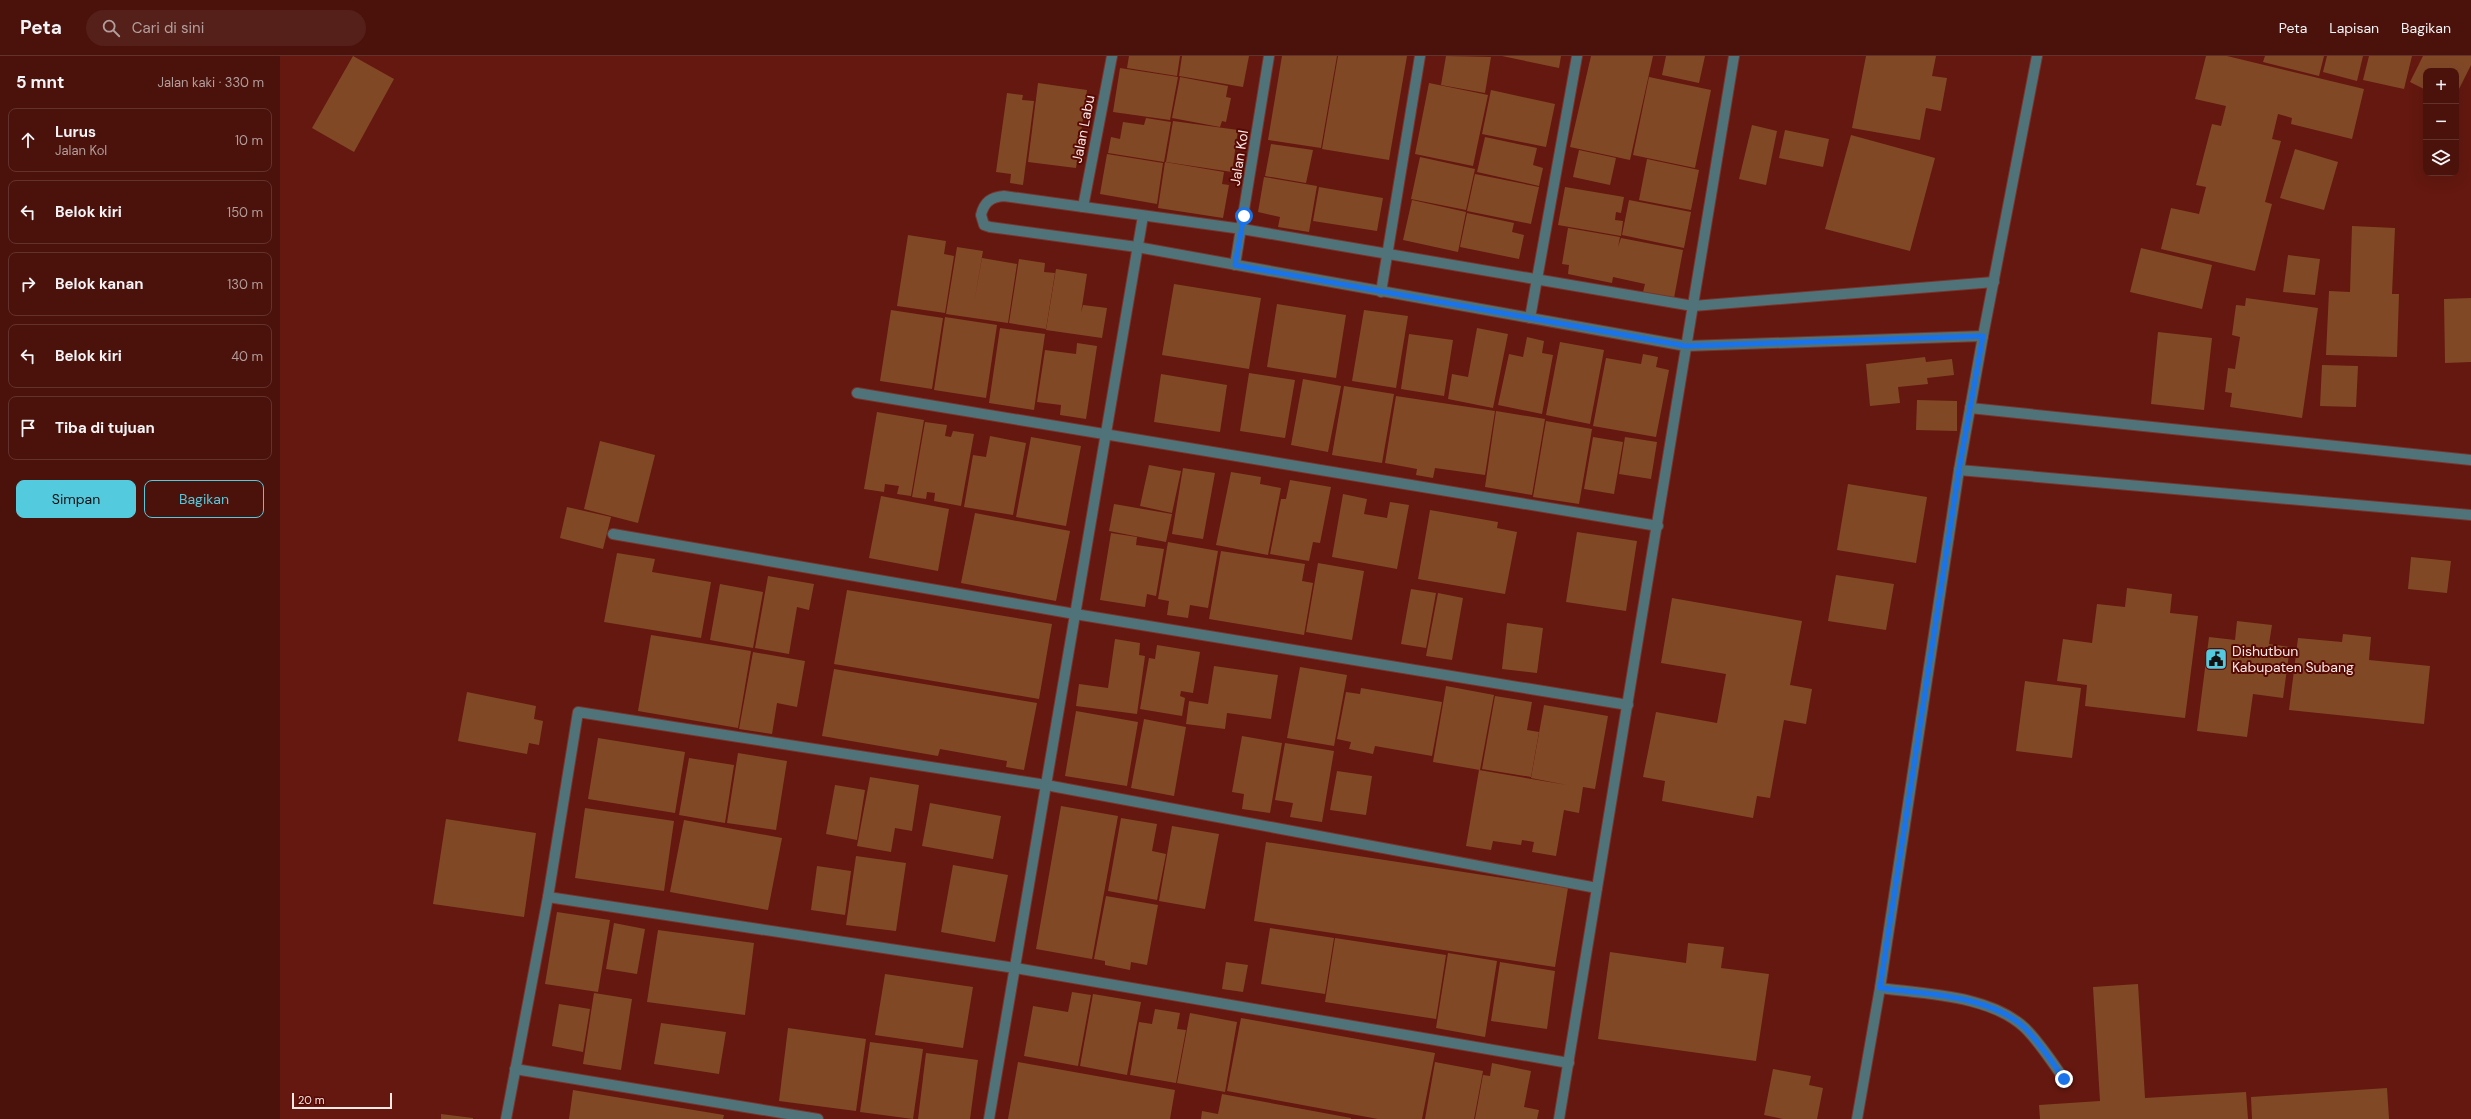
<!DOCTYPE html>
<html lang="id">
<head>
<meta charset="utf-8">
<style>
  :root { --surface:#4b120b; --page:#552019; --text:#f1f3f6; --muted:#b29e9d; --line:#62322c; --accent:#54cade }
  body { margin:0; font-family:"DM Sans",sans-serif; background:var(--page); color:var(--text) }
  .controls { position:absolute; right:12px; top:12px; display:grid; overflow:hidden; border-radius:8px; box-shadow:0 4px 16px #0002 }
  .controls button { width:36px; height:36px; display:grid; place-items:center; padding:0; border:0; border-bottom:1px solid var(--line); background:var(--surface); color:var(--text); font:20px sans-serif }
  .scale { position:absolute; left:12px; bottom:10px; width:100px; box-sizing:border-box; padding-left:4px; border:2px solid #fbe7e4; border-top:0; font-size:11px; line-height:14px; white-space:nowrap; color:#fbe7e4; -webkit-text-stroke:3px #570a04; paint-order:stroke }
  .stop { position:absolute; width:12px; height:12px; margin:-9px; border:3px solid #1a73e8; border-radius:50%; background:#fff }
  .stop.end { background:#1a73e8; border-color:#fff; box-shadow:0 1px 4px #0008 }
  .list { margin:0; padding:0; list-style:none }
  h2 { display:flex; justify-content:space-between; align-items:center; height:52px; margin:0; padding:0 16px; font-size:17px }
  h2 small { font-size:13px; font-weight:400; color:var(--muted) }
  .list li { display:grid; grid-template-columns:26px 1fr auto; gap:12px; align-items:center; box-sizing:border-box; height:64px; margin:0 8px 8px; padding:0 8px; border:1px solid var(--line); border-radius:8px }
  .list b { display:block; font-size:15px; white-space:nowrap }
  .list p { margin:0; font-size:13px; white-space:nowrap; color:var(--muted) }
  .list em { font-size:13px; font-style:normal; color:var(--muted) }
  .actions { display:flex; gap:8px; padding:12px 16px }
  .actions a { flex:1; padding:9px 0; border:1px solid var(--accent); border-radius:8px; text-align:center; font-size:14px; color:var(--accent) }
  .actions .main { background:var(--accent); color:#111 }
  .icon { flex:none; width:22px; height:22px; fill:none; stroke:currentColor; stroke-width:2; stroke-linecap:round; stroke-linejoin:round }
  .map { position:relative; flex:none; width:2191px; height:1063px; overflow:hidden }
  header { display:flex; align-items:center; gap:24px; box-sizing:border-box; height:56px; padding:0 20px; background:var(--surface); border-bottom:1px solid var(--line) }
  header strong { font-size:19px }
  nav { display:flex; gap:22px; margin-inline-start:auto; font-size:14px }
  .search { width:280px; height:36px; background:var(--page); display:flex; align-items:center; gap:10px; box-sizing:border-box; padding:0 14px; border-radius:22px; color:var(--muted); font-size:15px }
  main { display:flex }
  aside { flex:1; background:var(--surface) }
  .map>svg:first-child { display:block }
</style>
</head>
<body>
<header>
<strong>Peta</strong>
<div class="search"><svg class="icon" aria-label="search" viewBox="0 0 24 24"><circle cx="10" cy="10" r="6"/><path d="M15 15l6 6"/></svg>Cari di sini</div>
<nav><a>Peta</a><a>Lapisan</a><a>Bagikan</a></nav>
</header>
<main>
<aside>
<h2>5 mnt<small>Jalan kaki · 330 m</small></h2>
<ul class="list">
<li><svg class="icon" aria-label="ahead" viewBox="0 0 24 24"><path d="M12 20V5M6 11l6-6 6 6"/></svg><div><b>Lurus</b><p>Jalan Kol</p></div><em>10 m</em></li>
<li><svg class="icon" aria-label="left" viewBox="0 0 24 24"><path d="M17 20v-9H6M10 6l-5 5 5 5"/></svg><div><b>Belok kiri</b></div><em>150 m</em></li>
<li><svg class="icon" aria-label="right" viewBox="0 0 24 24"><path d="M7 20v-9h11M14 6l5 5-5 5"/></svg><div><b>Belok kanan</b></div><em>130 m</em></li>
<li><svg class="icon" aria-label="left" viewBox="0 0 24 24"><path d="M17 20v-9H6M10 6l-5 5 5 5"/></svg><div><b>Belok kiri</b></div><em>40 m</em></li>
<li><svg class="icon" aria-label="arrive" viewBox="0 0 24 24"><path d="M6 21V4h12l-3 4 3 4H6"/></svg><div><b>Tiba di tujuan</b></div></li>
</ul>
<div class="actions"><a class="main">Simpan</a><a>Bagikan</a></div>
</aside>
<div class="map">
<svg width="2191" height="1063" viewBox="0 0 2191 1063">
  <rect width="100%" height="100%" fill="#64180f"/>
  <g fill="#814826">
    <path d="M73,0L114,23L74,96L32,72Z"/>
    <path d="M849,0H900L897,20L847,12Z"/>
    <path d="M902,0H969L963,31L899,20Z"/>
    <path d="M1002,0H1057L1041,92L988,84Z"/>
    <path d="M1058,0H1127L1109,104L1042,93Z"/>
    <path d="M1166,0L1211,1L1205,37L1161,29Z"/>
    <path d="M1222,0H1281L1279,12Z"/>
    <path d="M1311,0H1373L1350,104L1290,91Z"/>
    <path d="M1386,0H1425L1419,27L1382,19Z"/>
    <path d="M1586,0H1656L1652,20L1667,22L1661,55L1646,52L1640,84L1572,72Z"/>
    <path d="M1926,0H1947L2084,33L2072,83L2011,68L2012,62L1998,58L1992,83L2001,85L1985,146L1992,148L1975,215L1881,193L1891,152L1919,158L1926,131L1916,129L1932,68L1941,70L1946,50L1915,43Z"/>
    <path d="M1985,0H2044L2039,20L1983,6Z"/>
    <path d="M2047,0H2083L2077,25L2043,16Z"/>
    <path d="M2089,0H2132L2124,33L2083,24Z"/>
    <path d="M2143,0H2191V9L2176,39V15H2146V34L2130,26Z"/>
    <path d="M840,12L898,21L890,64L833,56Z"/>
    <path d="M900,21L948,30L946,41L951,42L946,66L942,65L940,71L892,62Z"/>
    <path d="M1369,21L1431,34L1415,112L1353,99Z"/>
    <path d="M758,27L807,34L796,112L748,106Z"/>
    <path d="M1149,27L1208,39L1193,110L1135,98Z"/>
    <path d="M1211,34L1275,48L1266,91L1202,78Z"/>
    <path d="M727,37L743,39L742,44L754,45L743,129L730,127L731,118L716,116Z"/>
    <path d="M866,62L891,66L884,106L828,97L831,81L840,83L843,66L864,69Z"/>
    <path d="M893,65L958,74L952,116L886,106Z"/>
    <path d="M1472,69L1497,75L1486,129L1459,123Z"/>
    <path d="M1505,74L1549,83L1543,111L1499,102Z"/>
    <path d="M1571,79L1655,102L1630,195L1545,173Z"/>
    <path d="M1205,81L1257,92L1253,109L1263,112L1259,130L1197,116Z"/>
    <path d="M991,88L1033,94L1026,127L985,120Z"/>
    <path d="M2015,93L2058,106L2044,154L2000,142Z"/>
    <path d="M1299,94L1336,102L1330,129L1293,121Z"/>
    <path d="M827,98L883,107L877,148L820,138Z"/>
    <path d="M1140,101L1195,113L1186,154L1131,143Z"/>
    <path d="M1367,103L1419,114L1411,154L1359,144Z"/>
    <path d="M885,106L944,116L942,128L949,129L943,162L878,152Z"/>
    <path d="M1195,118L1259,131L1251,168L1187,155Z"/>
    <path d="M984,121L1037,130L1029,176L998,171L1000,161L978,156Z"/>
    <path d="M1039,131L1103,142L1097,175L1033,165Z"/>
    <path d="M1285,131L1344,141L1341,157L1336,156L1335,164L1343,165L1341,180L1278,169Z"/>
    <path d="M1132,144L1186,156L1178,196L1123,184Z"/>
    <path d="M1349,144L1411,156L1404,192L1342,179Z"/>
    <path d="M1187,157L1234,167L1232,176L1244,179L1239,203L1180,191Z"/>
    <path d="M2072,170L2115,172L2112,238H2119L2117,301L2046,299L2049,235L2070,236Z"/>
    <path d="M1288,172L1340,181L1338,191L1341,182L1403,194L1394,242L1363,236L1365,228L1333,221L1332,227L1288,218L1289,209L1282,208Z"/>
    <path d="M628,179L666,185L664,198L674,200L665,257L617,250Z"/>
    <path d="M677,191L703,195L694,247L702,202L737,208L728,267L666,258Z"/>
    <path d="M1861,192L1932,209L1922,253L1850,236Z"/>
    <path d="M2008,199L2040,203L2035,239L2003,236Z"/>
    <path d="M739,203L765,207L764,216L775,217L766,273L729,267Z"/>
    <path d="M776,213L807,218L801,257L803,249L827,252L822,282L766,274Z"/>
    <path d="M894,228L981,242L969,313L882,299Z"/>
    <path d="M1966,242L2038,252L2022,362L1950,351L1952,337L1945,336L1948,312L1955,313L1960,281L1952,279L1956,249L1965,250Z"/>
    <path d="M2191,242V306L2165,307L2164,243Z"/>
    <path d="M997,248L1066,259L1056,322L987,311Z"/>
    <path d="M611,254L663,262L652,333L600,325Z"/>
    <path d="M1084,254L1128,260L1116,332L1072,325Z"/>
    <path d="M665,261L717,269L706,342L654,334Z"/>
    <path d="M720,272L765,278L754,354L709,347Z"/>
    <path d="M1197,272L1228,278L1213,352L1168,343L1172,318L1188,321Z"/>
    <path d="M1878,276L1932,282L1924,354L1871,348Z"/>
    <path d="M1129,278L1173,284L1164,340L1121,333Z"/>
    <path d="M1247,281L1264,285L1262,297L1273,299L1262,358L1218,349L1229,298L1243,301Z"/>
    <path d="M1280,286L1324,294L1310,368L1266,359Z"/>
    <path d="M797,287L817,290L806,363L780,359L781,349L757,346L765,294L796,298Z"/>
    <path d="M1363,298L1378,301L1376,311L1389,314L1376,381L1313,370L1326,302L1361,308Z"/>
    <path d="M1645,301L1646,306L1672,303L1674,319L1647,322L1648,328L1618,331L1620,347L1590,350L1586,308Z"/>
    <path d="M2042,309L2078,310L2076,351L2040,350Z"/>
    <path d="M969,317L1015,324L1005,382L960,375Z"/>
    <path d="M881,318L947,329L940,376L874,366Z"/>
    <path d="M1023,323L1061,330L1048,396L1011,389Z"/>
    <path d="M1064,330L1114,338L1102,407L1052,399Z"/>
    <path d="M1116,340L1215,355L1205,419L1155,412L1153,422L1136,419L1137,413L1105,407Z"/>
    <path d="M1637,344L1677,345V375L1636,374Z"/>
    <path d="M1216,355L1265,363L1252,439L1205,431Z"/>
    <path d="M597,356L644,364L631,440L617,438L619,430L605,428L604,436L584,433Z"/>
    <path d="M1266,365L1312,373L1299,448L1253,441Z"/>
    <path d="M645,366L667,369L665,380L671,381L673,375L694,378L681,450L654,445L655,437L647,436L646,443L632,441Z"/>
    <path d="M710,380L746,387L733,459L684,451L693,399L706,401Z"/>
    <path d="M751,381L801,390L786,470L736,461Z"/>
    <path d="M1313,381L1343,386L1334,438L1304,433Z"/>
    <path d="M1345,381L1377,386L1371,423L1339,418Z"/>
    <path d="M320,385L375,399L358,467L304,453Z"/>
    <path d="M869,409L901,415L892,457L860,450Z"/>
    <path d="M903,412L935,417L923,483L892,478Z"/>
    <path d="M951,416L981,421L980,428L1001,432L988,499L936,489Z"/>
    <path d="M1010,424L1051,431L1040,487L1033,486L1029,505L990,498L1001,443H1006Z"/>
    <path d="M1568,428L1647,441L1636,507L1557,494Z"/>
    <path d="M1063,438L1087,443L1084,458L1107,462L1110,446L1129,449L1117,513L1052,501Z"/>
    <path d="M601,440L669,453L658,515L589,502Z"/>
    <path d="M834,448L892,458L886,486L829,475Z"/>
    <path d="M287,451L331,461L323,493L280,482Z"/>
    <path d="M1150,454L1218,466L1217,472L1237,476L1225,538L1138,523Z"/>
    <path d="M695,457L790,475L776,545L681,527Z"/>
    <path d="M1297,476L1357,485L1346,555L1286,546Z"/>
    <path d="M831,477L857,481L856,489L884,493L876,540L867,538L865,551L820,544Z"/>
    <path d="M888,486L938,495L928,552L910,549L908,562L887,559L889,545L878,543Z"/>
    <path d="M941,495L1025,508L1022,525L1033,527L1024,579L929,563Z"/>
    <path d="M337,497L375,503L372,516L431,526L421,582L324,566Z"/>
    <path d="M2131,501L2171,505L2167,537L2128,533Z"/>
    <path d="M1038,507L1084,515L1072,584L1026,576Z"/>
    <path d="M1556,519L1614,528L1606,574L1548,565Z"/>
    <path d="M488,520L534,528L529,554L517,551L509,598L475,592Z"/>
    <path d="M440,528L483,536L473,592L430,584Z"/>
    <path d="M1847,532L1892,538L1890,557L1918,560L1905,662L1805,650L1807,629L1777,625L1783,583L1812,587L1817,548L1845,551Z"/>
    <path d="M1131,533L1156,537L1146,592L1121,588Z"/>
    <path d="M567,534L772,568L759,643L554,608Z"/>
    <path d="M1158,537L1183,542L1172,604L1146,600Z"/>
    <path d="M1392,542L1522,565L1510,629L1532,633L1526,668L1504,664L1490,742L1477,740L1473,762L1382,745L1385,725L1363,721L1376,656L1437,667L1446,618L1381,607Z"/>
    <path d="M1957,565L1992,569L1989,588L2010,591L2003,642L1973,638L1967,681L1917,675L1929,581L1955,584Z"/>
    <path d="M1227,567L1263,572L1257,617L1222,613Z"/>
    <path d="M2063,578L2091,581L2089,604L2150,610L2144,668L2009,654L2018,582L2062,586Z"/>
    <path d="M371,579L471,595L458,672L358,655Z"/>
    <path d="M835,583L860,587L859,599L865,600L857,658L796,650L799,628L828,632Z"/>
    <path d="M877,589L920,596L913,637L901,635L900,640L905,642L902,660L860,653L869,602L875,603Z"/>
    <path d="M473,596L525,605L517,651L497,647L492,678L459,673Z"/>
    <path d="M934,610L998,619L991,663L947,657L945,673L906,668L909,645L928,648Z"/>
    <path d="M1020,611L1067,619L1054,690L1007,682Z"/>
    <path d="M554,613L757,647L744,714L726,711L727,705L660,693L658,700L542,680Z"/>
    <path d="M1745,625L1801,632L1792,702L1736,695Z"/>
    <path d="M1166,630L1214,639L1200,714L1153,706Z"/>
    <path d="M1081,632L1162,646L1152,700L1095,690L1093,698L1069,693L1071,686L1057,683L1066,636L1080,638Z"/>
    <path d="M187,636L256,650L254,663L263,665L259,689L249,687L247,698L178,685Z"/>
    <path d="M1215,640L1252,646L1247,674L1259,676L1251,721L1202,713Z"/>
    <path d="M1264,649L1328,660L1315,733L1303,731L1299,757L1284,754L1276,800L1252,796L1254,786L1242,784L1241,789L1213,785L1211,794L1186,790L1199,714L1287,729L1251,722Z"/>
    <path d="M796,655L858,666L847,730L785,720Z"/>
    <path d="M864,663L906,671L894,740L851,732Z"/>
    <path d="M962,680L1002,687L990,757L962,753L964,738L952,736Z"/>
    <path d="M318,682L405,696L395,757L308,743Z"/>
    <path d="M1005,687L1054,695L1042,766L1010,761L1013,747L995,744Z"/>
    <path d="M458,697L507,705L496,774L447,767Z"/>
    <path d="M409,702L454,709L445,767L399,759Z"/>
    <path d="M1057,715L1092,720L1086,759L1050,754Z"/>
    <path d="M590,721L639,729L632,775L615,772L611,796L577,790Z"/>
    <path d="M555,729L585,734L577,784L546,778Z"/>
    <path d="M650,747L721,760L713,803L642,790Z"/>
    <path d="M781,750L838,760L812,903L756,893Z"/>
    <path d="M305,752L394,765L384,835L295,822Z"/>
    <path d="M841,762L877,768L872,795L886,798L877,844L828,835Z"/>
    <path d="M166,763L256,777L244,861L153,848Z"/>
    <path d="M404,764L502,782L488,854L390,836Z"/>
    <path d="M892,770L939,778L925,853L879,845Z"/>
    <path d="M986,786L1288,832L1275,911L974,865Z"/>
    <path d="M576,800L626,807L616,875L566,869Z"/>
    <path d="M673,809L728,819L715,886L661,876Z"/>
    <path d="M537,810L571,815L565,859L531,854Z"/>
    <path d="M826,840L878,849L867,909L851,906L850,914L825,909V905L814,903Z"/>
    <path d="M277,856L330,864L318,936L265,928Z"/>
    <path d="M334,867L365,873L357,918L326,913Z"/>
    <path d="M990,872L1054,882L1045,938L981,928Z"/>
    <path d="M378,874L474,887L465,959L367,946Z"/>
    <path d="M1055,882L1166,899L1156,963L1045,946Z"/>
    <path d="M1408,887L1444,891L1441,912L1489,918L1476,1005L1318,983L1330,896L1406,907Z"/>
    <path d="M1168,897L1217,905L1205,981L1156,972Z"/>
    <path d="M946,906L968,909L963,936L942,933Z"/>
    <path d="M1220,906L1275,915L1267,973L1211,965Z"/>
    <path d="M605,918L693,931L683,992L595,979Z"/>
    <path d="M1858,928L1865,1042L1966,1036L1968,1063H1760L1759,1049L1820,1045L1813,931Z"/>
    <path d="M792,936L811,939L798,1010L744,1000L753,950L788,956Z"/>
    <path d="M314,937L352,943L341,1014L303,1008Z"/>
    <path d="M813,938L861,946L847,1019L800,1010Z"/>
    <path d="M279,948L310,953L303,996L272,990Z"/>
    <path d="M875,953L900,957L897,973L906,974L896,1027L850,1019L859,966L872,968Z"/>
    <path d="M910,957L957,966L945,1036L897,1027Z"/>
    <path d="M961,962L1155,997L1142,1063H1098L947,1035Z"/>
    <path d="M381,967L446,976L439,1018L374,1008Z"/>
    <path d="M508,972L586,983L576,1055L499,1045Z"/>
    <path d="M590,986L643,993L633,1063L580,1056Z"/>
    <path d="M646,997L698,1004L690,1063H638Z"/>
    <path d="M738,1006L895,1034L890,1063H728Z"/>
    <path d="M1155,1006L1203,1015L1194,1063H1145Z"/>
    <path d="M1212,1007L1251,1015L1244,1051L1259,1054L1257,1063H1195L1203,1019L1210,1020Z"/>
    <path d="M1493,1013L1531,1020L1529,1029L1543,1032L1537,1063H1503L1484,1059Z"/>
    <path d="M2107,1032L2109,1063H1972L1971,1041Z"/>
    <path d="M293,1034L444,1059L443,1063H289Z"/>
    <path d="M942,1038L1071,1062V1063H921L922,1055L938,1058Z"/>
    <path d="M161,1058L193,1062V1063H161Z"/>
  </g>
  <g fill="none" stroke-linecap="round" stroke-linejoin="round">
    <g stroke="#79352d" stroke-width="12">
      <path id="service" d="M1600,932C1645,938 1710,939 1745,972C1760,987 1772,1006 1784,1023"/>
    </g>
    <g stroke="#79352d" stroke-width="12">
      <g id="minor">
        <path d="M803,151L832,0"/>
        <path d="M955,209L989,0"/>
        <path d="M1101,236L1140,0"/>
        <path d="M1250,262L1297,0"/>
        <path d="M1703,280L1406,290L857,191L710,171L704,169L701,159C704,146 711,141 724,140L962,173L1413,250L1714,226"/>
        <path d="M577,337L1378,470"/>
        <path d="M1690,352L2191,404"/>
        <path d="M1679,414L2191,459"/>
        <path d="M333,478L795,558L1348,649"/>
        <path d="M268,841L735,912L1289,1007"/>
        <path d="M235,1013L538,1063"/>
        <path d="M226,1063L268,841L298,656L766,729L1317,832"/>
        <path d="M709,1063L863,160"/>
        <path d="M1279,1063L1454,0"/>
      </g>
    </g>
    <g stroke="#79352d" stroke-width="12">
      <path id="tertiary" d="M1577,1063L1600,932L1679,414L1703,280L1757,0"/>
    </g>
    <use href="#service" stroke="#507379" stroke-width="10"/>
    <use href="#minor" stroke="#507379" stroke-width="10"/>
    <use href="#tertiary" stroke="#507379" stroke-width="10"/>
  </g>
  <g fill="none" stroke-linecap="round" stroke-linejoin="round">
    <path stroke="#1a73e8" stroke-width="5" d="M964,160L955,209L1406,290L1703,280L1679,414L1600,932C1645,938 1710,939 1745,972C1760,987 1772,1006 1784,1023"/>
  </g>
  <defs>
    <g id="civic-square" transform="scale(1.15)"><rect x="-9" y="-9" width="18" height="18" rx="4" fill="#54cade" stroke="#570a04"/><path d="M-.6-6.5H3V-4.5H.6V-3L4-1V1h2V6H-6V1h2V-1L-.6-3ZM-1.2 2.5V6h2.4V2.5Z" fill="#111"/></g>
  </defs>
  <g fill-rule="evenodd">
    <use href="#civic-square" x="1936" y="603"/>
  </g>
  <g text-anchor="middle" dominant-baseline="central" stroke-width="4" stroke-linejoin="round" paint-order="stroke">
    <g font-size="14" fill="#fbe7e4" stroke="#570a04">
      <text transform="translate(803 73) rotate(-79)">Jalan Labu</text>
      <text transform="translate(959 102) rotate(-81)">Jalan Kol</text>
    </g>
    <g font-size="14" fill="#fbe7e4" stroke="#570a04" text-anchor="start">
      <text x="1952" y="595">Dishutbun<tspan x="1952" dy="16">Kabupaten Subang</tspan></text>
    </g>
  </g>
</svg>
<div class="controls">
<button>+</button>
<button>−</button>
<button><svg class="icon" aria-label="layers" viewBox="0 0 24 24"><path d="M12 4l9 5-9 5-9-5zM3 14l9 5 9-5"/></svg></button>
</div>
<div class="scale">20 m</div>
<div class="stop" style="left:964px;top:160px"></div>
<div class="stop end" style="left:1784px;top:1023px"></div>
</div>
</main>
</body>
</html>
